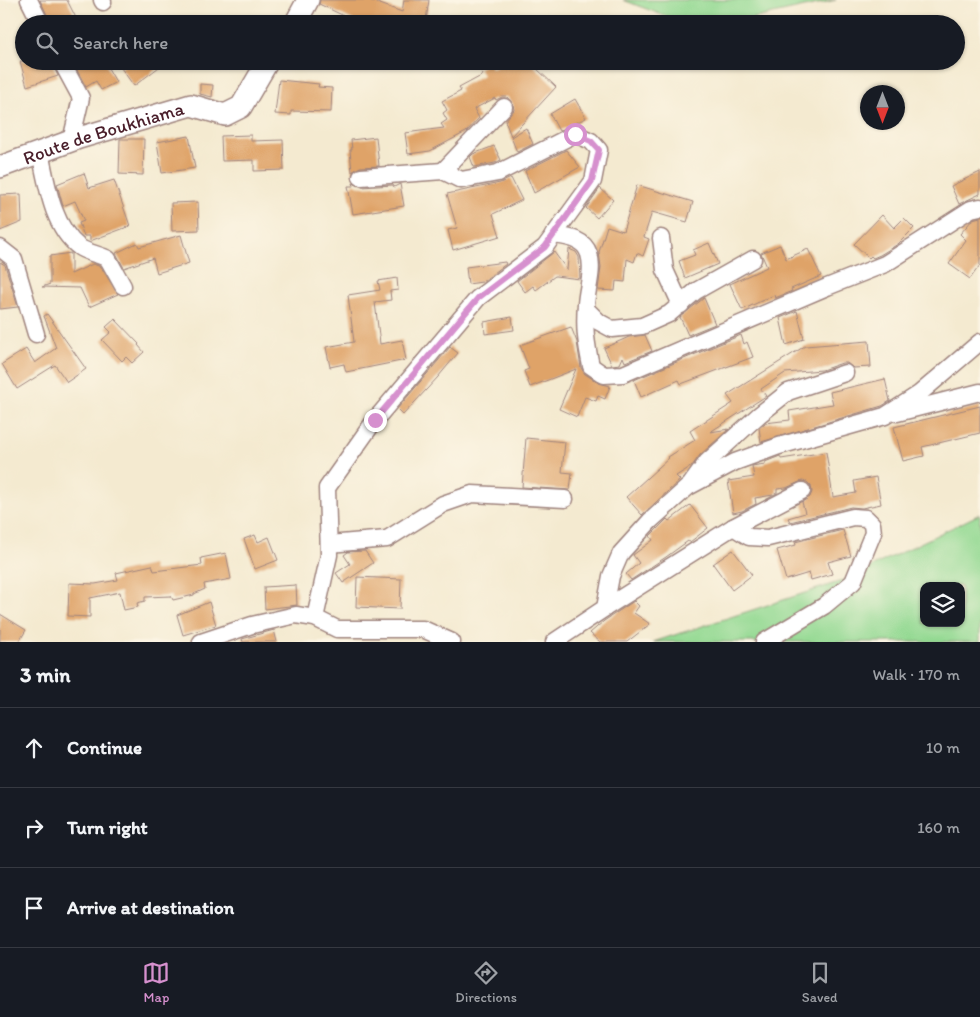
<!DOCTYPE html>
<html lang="en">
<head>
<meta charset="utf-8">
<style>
  :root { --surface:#171b24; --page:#242831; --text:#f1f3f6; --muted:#9ea1a6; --line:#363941; --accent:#d690ce }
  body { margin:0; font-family:Itim,sans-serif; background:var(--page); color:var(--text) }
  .controls { position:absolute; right:15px; bottom:15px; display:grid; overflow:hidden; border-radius:10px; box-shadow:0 1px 4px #0004 }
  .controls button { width:45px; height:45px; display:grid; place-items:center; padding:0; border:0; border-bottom:1px solid var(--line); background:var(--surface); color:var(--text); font:25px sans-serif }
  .compass { position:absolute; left:860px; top:85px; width:45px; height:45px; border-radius:50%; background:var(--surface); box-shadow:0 1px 4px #0004; rotate:180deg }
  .stop { position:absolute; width:15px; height:15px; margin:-11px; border:4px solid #d690ce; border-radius:50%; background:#fff }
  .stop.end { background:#d690ce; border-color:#fff; box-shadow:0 1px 5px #0008 }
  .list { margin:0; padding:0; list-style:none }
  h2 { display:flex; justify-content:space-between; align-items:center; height:65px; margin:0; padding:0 20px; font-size:21px }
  h2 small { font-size:16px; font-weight:400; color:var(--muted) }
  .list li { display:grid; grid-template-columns:32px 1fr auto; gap:15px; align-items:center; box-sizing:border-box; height:80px; padding:0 20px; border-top:1px solid var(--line) }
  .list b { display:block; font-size:19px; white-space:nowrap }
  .list em { font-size:16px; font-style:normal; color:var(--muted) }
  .icon { flex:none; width:28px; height:28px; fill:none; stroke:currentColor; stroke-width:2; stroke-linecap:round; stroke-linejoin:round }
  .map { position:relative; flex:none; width:980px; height:642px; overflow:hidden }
  .search { position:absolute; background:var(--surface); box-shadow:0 1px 4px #0004; left:15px; right:15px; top:15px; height:55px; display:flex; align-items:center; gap:12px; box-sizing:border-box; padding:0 18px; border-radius:28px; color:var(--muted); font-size:19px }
  .sheet { height:305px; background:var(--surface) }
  nav { display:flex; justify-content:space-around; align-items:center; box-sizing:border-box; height:70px; border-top:1px solid var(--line); background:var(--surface); font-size:14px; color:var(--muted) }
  nav a { display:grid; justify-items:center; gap:2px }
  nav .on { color:var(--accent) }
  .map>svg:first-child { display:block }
</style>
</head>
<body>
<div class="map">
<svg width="980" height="642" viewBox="0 0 980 642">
  <rect width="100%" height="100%" fill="#fcf5e5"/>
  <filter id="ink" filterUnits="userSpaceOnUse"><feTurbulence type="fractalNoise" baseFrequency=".02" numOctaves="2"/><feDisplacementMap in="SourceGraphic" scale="10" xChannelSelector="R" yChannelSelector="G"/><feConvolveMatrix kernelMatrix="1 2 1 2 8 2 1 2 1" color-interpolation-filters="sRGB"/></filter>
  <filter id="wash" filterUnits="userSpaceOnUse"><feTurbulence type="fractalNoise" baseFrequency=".0096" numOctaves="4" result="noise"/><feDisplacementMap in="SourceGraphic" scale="20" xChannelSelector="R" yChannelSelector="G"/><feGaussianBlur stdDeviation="1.12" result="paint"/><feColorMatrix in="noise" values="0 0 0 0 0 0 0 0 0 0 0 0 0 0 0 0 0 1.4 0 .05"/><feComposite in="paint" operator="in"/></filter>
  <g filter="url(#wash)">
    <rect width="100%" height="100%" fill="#f4ead0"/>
    <g fill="#93d992" stroke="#6e7c5e" fill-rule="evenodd">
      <path d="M623,0H836L728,24H686Z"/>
      <path d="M980,514V642H653L842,581ZM924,586H961V623H924Z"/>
    </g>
    <g id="blocks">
      <g fill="#dfa367">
        <path d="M40,0H67L79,24H59L56,18L50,21Z"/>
        <path d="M320,0H369L402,12L404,0H429L426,20L431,22V24H361L319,4Z"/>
        <path d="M20,61H51L58,76L27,86Z"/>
        <path d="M72,61H104L116,82L101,90L96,81L86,87Z"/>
        <path d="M131,61H167L134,86L121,68Z"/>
        <path d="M507,61H532L535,67L556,87L511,136L505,121L514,110L513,104L507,97H502L496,100L495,98L474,109L479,118L466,132L430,151L408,154L405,133L444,128L441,124L447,120L443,113L447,110L442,101L461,91L459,88L483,75L479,68L489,63L492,68Z"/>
        <path d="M279,80L319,84L318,87L332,88L331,112L291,111V115L275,114Z"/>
        <path d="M200,84L213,85L212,97L200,94Z"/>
        <path d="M575,99L586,118L559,131L550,114Z"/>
        <path d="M526,128L533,144L517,152L511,137Z"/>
        <path d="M251,135V141L283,140L284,170L254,171V160L222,161L221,136Z"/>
        <path d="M189,136L195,168L162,173L157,142Z"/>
        <path d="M376,137L379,166L360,167L352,172L350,150H352L351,140Z"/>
        <path d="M120,139H144L143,175L119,174Z"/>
        <path d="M494,146L501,160L495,163L474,167L470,157L473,154Z"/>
        <path d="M566,150L580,167L534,193L525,171Z"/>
        <path d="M980,172V194L959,204L951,186Z"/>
        <path d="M84,173L89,188L114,180L130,226L90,241V236H84L79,223L84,221L75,201L63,206L57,184Z"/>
        <path d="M511,178L522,200L493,214L500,236L453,250L448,230L457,228L447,194L500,183Z"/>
        <path d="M353,183L362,187L393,185L394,187L400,184L404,206L353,214L348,186H354Z"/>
        <path d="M637,185L693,202L687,222L652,212L644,237L649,239L643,256L637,253L634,262L627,259L625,282L616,281L615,291L598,290L601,267L599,252L607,226L623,231Z"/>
        <path d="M600,188L613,200L597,218L586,208Z"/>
        <path d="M21,194L22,222L0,231V195Z"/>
        <path d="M198,202L199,230L172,231L171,203Z"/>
        <path d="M882,215L894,228L904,218L914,228L898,244L880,255L873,258L871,256L869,258L854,244Z"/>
        <path d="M980,217V265L970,279L949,264L966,240L960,234L973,219Z"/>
        <path d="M181,235L189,263L157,273L153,258L124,268L116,253L137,243L139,247Z"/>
        <path d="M709,243L718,264L685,278L679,261L695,255L693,250Z"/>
        <path d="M780,245L786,259L808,249L821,276L791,289L792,291L775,298L774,295L742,310L730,284L767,267L761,253Z"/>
        <path d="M569,249L576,252L579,257L580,279L555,276L536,290L533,286L525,292L517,281L554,252L567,270Z"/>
        <path d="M71,253V274L93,264L101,267L118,294L89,307L80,288L42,287L50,284V256Z"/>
        <path d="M0,262L5,265L18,307L0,309Z"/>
        <path d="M505,262L506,264L482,282L468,284L466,267Z"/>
        <path d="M397,278L398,290L390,291L391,300L375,302L380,344L402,340L406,360L346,372L344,364L330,367L326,347L354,342L348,295L380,290L378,281Z"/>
        <path d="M704,298L715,324L688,335L680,317Z"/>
        <path d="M797,311L804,339L786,345L780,318Z"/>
        <path d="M47,314L86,369L67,382L55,365L17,389L2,364L26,349L35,363L56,348L44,316Z"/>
        <path d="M512,317L514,330L485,334L484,322Z"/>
        <path d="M115,319L139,344L138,345L144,352L132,363L126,357L122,361L102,340L111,332L106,327Z"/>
        <path d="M571,327L577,342L581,368L585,374L599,383L610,386L605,399L598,396L596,401L585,397L577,417L559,409L576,369L530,387L524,371L529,369L520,345Z"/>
        <path d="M645,335L652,351L625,362L623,357L620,364L612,365L604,348L629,337Z"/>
        <path d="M741,335L744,344L747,342L753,357L681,384L679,380L641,397L634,380Z"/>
        <path d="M869,341L871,367L853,368L847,363H842L822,370L785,373L761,389L766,396L710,432L729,429L700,455L692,466L676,476L680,480L642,515L626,497L669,458L668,457L695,440L690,431L733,403L727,395L805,346Z"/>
        <path d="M450,347L458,353L438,377L403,415L397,409Z"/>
        <path d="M885,379L890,401L882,406L761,442L759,428L765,423L790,420L789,411L833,404L830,392Z"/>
        <path d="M980,406V433L922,447L924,456L903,461L894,427Z"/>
        <path d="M526,438L565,442L562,472L572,473L570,490L522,487Z"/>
        <path d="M826,452L833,497L856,493L854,481L876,477L881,504L862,508L851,507L790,522L788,518L805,513L802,502L810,497L812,492L811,486L807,482L802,481L786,488L777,489V493L773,495L755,498L756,504L742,511L733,513L728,481L754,477L752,466L765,464V462L780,456L781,459Z"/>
        <path d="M690,505L708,528L690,542L688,541L666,557L631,580L626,574L639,563L633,555L653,540L650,536L667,519L669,521Z"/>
        <path d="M843,530L851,556L828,562L832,574L811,580L809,573L786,580L777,550L796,545L795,542Z"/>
        <path d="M255,535L258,542L269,537L278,560L255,569L244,539Z"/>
        <path d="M733,550L752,575L732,590L713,564Z"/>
        <path d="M365,551L373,563L343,583L336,573L350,564L344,555L348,552Z"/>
        <path d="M226,553L231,579L204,584L205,589L194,594V595L173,600L171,596L145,597V601L137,603L138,607L124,610L120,592L90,598V617L68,616L69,583L95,584L118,580L116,573L152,565L154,571L202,565L201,558Z"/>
        <path d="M357,577L401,579L400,609L356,607Z"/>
        <path d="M296,585L297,605L265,609L264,587Z"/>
        <path d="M634,601L639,606L634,613L650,624L627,642H600L590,633L604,621Z"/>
        <path d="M209,602L216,625L183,635L177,615Z"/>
        <path d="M0,614L26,630L19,642H0Z"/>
        <path d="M274,630L277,642H243L242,639Z"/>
      </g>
    </g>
  </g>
  <g filter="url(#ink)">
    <use href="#blocks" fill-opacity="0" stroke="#9f847e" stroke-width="1"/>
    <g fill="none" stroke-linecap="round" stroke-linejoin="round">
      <g stroke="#9f847e" stroke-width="19">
        <g id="minor">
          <path d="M29,0L41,24"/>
          <path d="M102,0L103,2"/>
          <path d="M61,61L81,98L71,141"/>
          <path d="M40,152C47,184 52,226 79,247C85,252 101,255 108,259L123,286"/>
          <path d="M443,171L504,107"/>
          <path d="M553,235C567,237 584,238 589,254C594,270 587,288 586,304C584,328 586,342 591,366L604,375L623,374L827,287L885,264L971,209L980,207"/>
          <path d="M661,238L665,270L681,305"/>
          <path d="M0,248L14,259L36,334"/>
          <path d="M586,309L599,322L612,329L642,326L669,314L696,291L753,259"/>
          <path d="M897,413L980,392"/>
          <path d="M691,484L707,462L759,415L788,392L845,373"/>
          <path d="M733,527L749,537L768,538L853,517L866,518L872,524L873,533L853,582L824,606L764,642"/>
          <path d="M329,544L387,539L443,504L472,494L565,499"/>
          <path d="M605,608L733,527L802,491"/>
          <path d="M315,618L329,555L327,488L375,420L478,298L545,247L593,181L599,150L591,141L575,134L498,173L461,180L443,171L361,177"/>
          <path d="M201,642L252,625L296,615L315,618L337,629H423L452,642"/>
          <path d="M554,642L605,608L611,576L621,553L650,521L688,487L735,462L779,446L885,416L919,394L980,342"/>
        </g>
      </g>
      <g stroke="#9f847e" stroke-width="24">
        <g id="tertiary">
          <path d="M295,24L308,0"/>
          <path id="s1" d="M0,167L79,138L191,105L225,115L241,107L268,61"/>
        </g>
      </g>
      <use href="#minor" stroke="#fff" stroke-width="16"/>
      <use href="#tertiary" stroke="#fff" stroke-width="21"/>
    </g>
  </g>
  <g fill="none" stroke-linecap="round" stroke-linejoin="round" filter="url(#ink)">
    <path stroke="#d690ce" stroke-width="6" d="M375,420L478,298L545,247L592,181L599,150L591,141L575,134"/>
  </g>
  <g text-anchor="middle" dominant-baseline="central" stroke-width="4.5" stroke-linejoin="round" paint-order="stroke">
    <g font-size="19" fill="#4a1f2b" stroke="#fcf5e5">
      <text stroke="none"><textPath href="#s1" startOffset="109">Route de Boukhiama</textPath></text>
    </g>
  </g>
</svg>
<div class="controls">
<button><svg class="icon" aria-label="layers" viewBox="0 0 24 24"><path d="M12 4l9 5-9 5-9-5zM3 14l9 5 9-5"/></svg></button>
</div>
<svg class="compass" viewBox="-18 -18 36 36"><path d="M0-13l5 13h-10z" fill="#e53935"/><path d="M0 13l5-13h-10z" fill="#9ea1a6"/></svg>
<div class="stop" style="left:575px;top:134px"></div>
<div class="stop end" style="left:375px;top:420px"></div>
<div class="search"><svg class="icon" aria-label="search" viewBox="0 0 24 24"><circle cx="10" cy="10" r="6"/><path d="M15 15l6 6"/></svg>Search here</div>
</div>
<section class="sheet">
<h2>3 min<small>Walk · 170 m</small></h2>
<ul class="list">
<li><svg class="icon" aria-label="ahead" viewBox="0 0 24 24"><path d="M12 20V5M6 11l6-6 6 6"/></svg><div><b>Continue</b></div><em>10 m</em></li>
<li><svg class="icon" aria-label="right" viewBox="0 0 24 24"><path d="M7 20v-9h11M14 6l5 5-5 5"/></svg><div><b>Turn right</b></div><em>160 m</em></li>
<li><svg class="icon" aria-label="arrive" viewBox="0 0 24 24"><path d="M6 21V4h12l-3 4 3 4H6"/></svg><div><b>Arrive at destination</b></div></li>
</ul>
</section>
<nav>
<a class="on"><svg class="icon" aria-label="map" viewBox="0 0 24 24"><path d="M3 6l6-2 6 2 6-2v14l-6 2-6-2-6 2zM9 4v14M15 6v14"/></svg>Map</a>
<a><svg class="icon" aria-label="directions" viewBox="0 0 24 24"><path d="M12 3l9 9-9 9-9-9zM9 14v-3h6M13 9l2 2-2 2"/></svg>Directions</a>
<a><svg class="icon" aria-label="saved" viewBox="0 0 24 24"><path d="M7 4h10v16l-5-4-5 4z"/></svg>Saved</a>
</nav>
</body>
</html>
